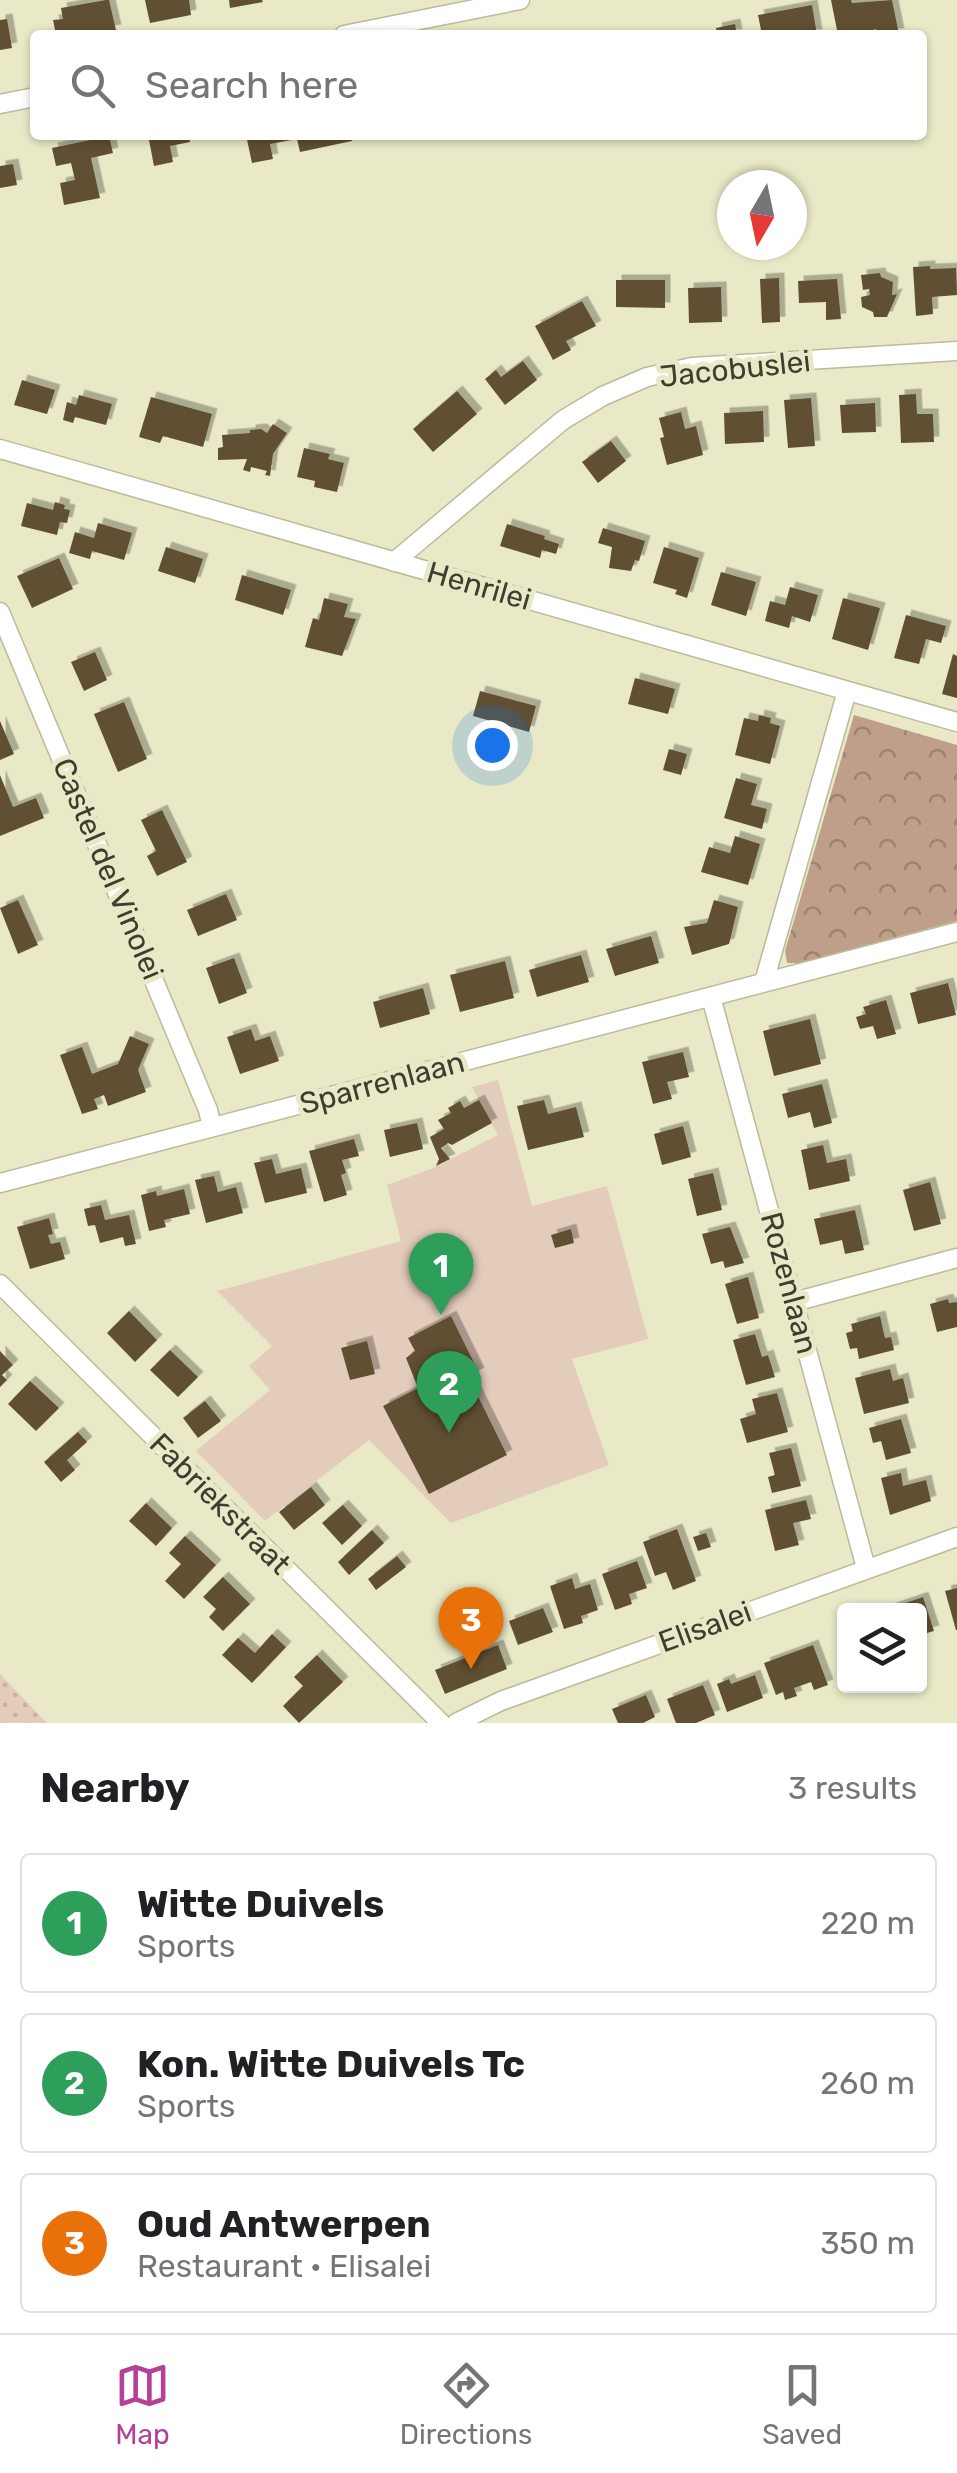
<!DOCTYPE html>
<html lang="en">
<head>
<meta charset="utf-8">
<style>
  :root { --surface:#fff; --page:#f6f6f6; --text:#202124; --muted:#757577; --line:#e0e0e0; --accent:#b54098 }
  body { margin:0; font-family:Rubik,sans-serif; background:var(--page); color:var(--text) }
  .controls { position:absolute; right:30px; bottom:30px; display:grid; overflow:hidden; border-radius:10px; box-shadow:0 2px 8px #0004 }
  .controls button { width:90px; height:90px; display:grid; place-items:center; padding:0; border:0; border-bottom:2px solid var(--line); background:var(--surface); color:var(--text); font:50px sans-serif }
  .compass { position:absolute; left:717px; top:170px; width:90px; height:90px; border-radius:50%; background:var(--surface); box-shadow:0 2px 8px #0004; rotate:189deg }
  .you { position:absolute; left:492px; top:745px; width:35px; height:35px; margin:-25px; border:8px solid #fff; border-radius:50%; background:#1a73e8; box-shadow:0 0 0 15px #1a73e833 }
  .badge { display:grid; place-items:center; width:65px; height:65px; border-radius:50%; background:var(--accent); color:#fff; font-size:32px; font-weight:700 }
  .pin { position:absolute; translate:-50% -82px; filter:drop-shadow(0 2px 5px #0008) }
  .pin::after { content:''; position:absolute; top:52px; width:35px; height:30px; background:inherit; clip-path:polygon(0 0,100% 0,50% 100%) }
  .list { margin:0; padding:0; list-style:none }
  h2 { display:flex; justify-content:space-between; align-items:center; height:130px; margin:0; padding:0 40px; font-size:42px }
  h2 small { font-size:32px; font-weight:400; color:var(--muted) }
  .list li { display:grid; grid-template-columns:65px 1fr auto; gap:30px; align-items:center; box-sizing:border-box; height:140px; margin:0 20px 20px; padding:0 20px; border:2px solid var(--line); border-radius:10px }
  .list b { display:block; font-size:38px; white-space:nowrap }
  .list p { margin:0; font-size:32px; white-space:nowrap; color:var(--muted) }
  .list em { font-size:32px; font-style:normal; color:var(--muted) }
  .icon { flex:none; width:55px; height:55px; fill:none; stroke:currentColor; stroke-width:2; stroke-linecap:round; stroke-linejoin:round }
  .map { position:relative; flex:none; width:957px; height:1723px; overflow:hidden }
  .search { position:absolute; background:var(--surface); box-shadow:0 2px 8px #0004; left:30px; right:30px; top:30px; height:110px; display:flex; align-items:center; gap:25px; box-sizing:border-box; padding:0 35px; border-radius:10px; color:var(--muted); font-size:38px }
  .sheet { height:610px; background:var(--surface) }
  nav { display:flex; justify-content:space-around; align-items:center; box-sizing:border-box; height:140px; border-top:2px solid var(--line); background:var(--surface); font-size:28px; color:var(--muted) }
  nav a { display:grid; justify-items:center; gap:5px }
  nav .on { color:var(--accent) }
  .map>svg:first-child { display:block }
</style>
</head>
<body>
<div class="map">
<svg width="957" height="1723" viewBox="0 0 957 1723">
  <defs>
    <pattern id="grass-dots" width="8" height="8" patternUnits="userSpaceOnUse" patternTransform="scale(2.5)"><rect width="8" height="8" fill="#e4ccbb"/><path d="M2 2h.1M6 6h.1" fill="none" stroke="#c5b0a1" stroke-width="1.8" stroke-linecap="round"/></pattern>
    <pattern id="forest-crowns" width="20" height="18" patternUnits="userSpaceOnUse" patternTransform="scale(2.5)"><rect width="20" height="18" fill="#bf9f89"/><path d="M2 6a3 3 0 1 1 6 0M12 15a3 3 0 1 1 6 0" fill="none" stroke="#9d8370"/></pattern>
    <filter id="shadow"><feDropShadow dx="5.5" dy="-5.5" stdDeviation="0" flood-color="#0004"/></filter>
  </defs>
  <rect width="100%" height="100%" fill="#e9e9c7"/>
  <path fill="url(#grass-dots)" d="M0,1674L47,1723H0Z"/>
  <path fill="url(#forest-crowns)" d="M854,715L957,745V921L799,963H787L785,951Z"/>
  <path fill="#e4ccbb" d="M498,1080L532,1206L607,1186L648,1339L572,1359L609,1465L451,1523L369,1440L265,1521L196,1451L270,1390L249,1366L272,1346L217,1291L401,1241L387,1185L433,1168L498,1135L472,1087Z"/>
  <g fill="#615033" filter="url(#shadow)">
    <path d="M106,0H109L116,30L85,35H56L53,20L63,19L61,8Z"/>
    <path d="M145,0H189L191,15L150,23Z"/>
    <path d="M229,0H262L263,2L230,8Z"/>
    <path d="M831,0H851L852,3L892,0L899,34L877,35L876,29L860,35H838Z"/>
    <path d="M812,5L817,35H762L758,15Z"/>
    <path d="M7,19L12,48L0,50V20Z"/>
    <path d="M735,24L737,35H717L716,28Z"/>
    <path d="M148,135H189L190,142L170,146L173,162L154,166Z"/>
    <path d="M246,135H351L352,141L300,152L297,139L270,144L273,159L252,163Z"/>
    <path d="M109,136L113,153L91,158L100,198L64,205L60,183L75,180L71,163L56,166L52,148Z"/>
    <path d="M13,164L17,185L0,188V166Z"/>
    <path d="M930,266V269L956,268L957,295L932,297L933,314L916,316L913,267Z"/>
    <path d="M880,273L881,277L893,282L892,295L897,294L887,317H874L873,312L862,307L861,297L870,295L869,289L863,290L861,275Z"/>
    <path d="M779,278L780,322L762,323L760,279Z"/>
    <path d="M837,279L841,319L826,320V302L799,303L798,281Z"/>
    <path d="M616,280H665V308L616,307Z"/>
    <path d="M721,287L722,322L689,323L688,288Z"/>
    <path d="M582,301L596,326L566,341L571,350L553,360L535,326Z"/>
    <path d="M523,361L537,380L505,405L485,379L496,370L501,377Z"/>
    <path d="M22,380L55,390L47,414L14,405Z"/>
    <path d="M457,391L477,414L433,452L413,429Z"/>
    <path d="M916,394L917,414H933L934,442L901,443L899,395Z"/>
    <path d="M79,395L112,404L106,425L75,417L73,423L63,420L67,402L76,405Z"/>
    <path d="M151,397L212,414L203,447L163,436L160,443L139,437Z"/>
    <path d="M811,398L815,446L788,448L784,400Z"/>
    <path d="M875,403L876,432L842,433L840,405Z"/>
    <path d="M763,411L764,442L725,444L724,413Z"/>
    <path d="M681,412L685,429L696,426L703,455L667,465L660,438L664,437L659,418Z"/>
    <path d="M273,424L287,433L273,454L270,476L265,475L267,471L251,467L250,472L243,470L247,459L218,460V448L223,447L222,435L250,433V430L261,429L267,433Z"/>
    <path d="M611,441L626,461L598,483L582,462Z"/>
    <path d="M304,448L330,454L328,459L344,463L337,492L314,487L315,481L297,477Z"/>
    <path d="M55,502L65,505L64,509L70,510L67,523L60,522L57,535L21,526L27,503L53,510Z"/>
    <path d="M98,523L132,533L124,560L92,551L90,559L69,553L75,532L94,538Z"/>
    <path d="M507,524L545,536L544,539L559,544L556,554L542,550L540,558L500,546Z"/>
    <path d="M603,528L645,541L639,561L635,560L631,571L609,568L612,547L598,543Z"/>
    <path d="M166,547L203,559L195,583L158,571Z"/>
    <path d="M664,547L699,558L687,598L675,594L677,590L653,583Z"/>
    <path d="M59,558L73,589L32,608L17,576Z"/>
    <path d="M721,572L756,582L746,616L711,605Z"/>
    <path d="M242,575L291,590L283,615L235,600Z"/>
    <path d="M790,587L818,595L810,622L792,616L789,628L765,621L770,601L785,605Z"/>
    <path d="M324,598L348,604L344,617L356,619L342,656L305,647L313,618L319,620Z"/>
    <path d="M843,598L880,608L868,650L832,639Z"/>
    <path d="M906,615L946,626L941,643L926,639L919,664L894,658Z"/>
    <path d="M95,652L107,680L84,691L71,662Z"/>
    <path d="M953,654L957,656V698L942,694Z"/>
    <path d="M635,678L675,689L668,714L628,704Z"/>
    <path d="M480,691L536,706L529,732L473,716Z"/>
    <path d="M124,702L147,759L118,772L94,714Z"/>
    <path d="M759,715L771,718L770,723L780,726L770,764L735,755L744,718L758,721Z"/>
    <path d="M0,721L14,754L0,760Z"/>
    <path d="M669,749L687,754L681,775L663,770Z"/>
    <path d="M0,775L13,807L36,798L44,818L0,836Z"/>
    <path d="M736,778L757,784L751,805L767,809L762,829L724,818Z"/>
    <path d="M162,810L187,862L157,876L147,856L156,851L141,820Z"/>
    <path d="M735,836L760,844L748,885L701,872L709,847L730,853Z"/>
    <path d="M226,894L237,920L198,936L187,910Z"/>
    <path d="M18,900L38,945L18,954L0,908Z"/>
    <path d="M714,900L738,907L729,944L692,955L684,927L707,923Z"/>
    <path d="M651,936L659,963L615,976L606,949Z"/>
    <path d="M581,955L589,982L537,997L529,970Z"/>
    <path d="M234,958L247,993L219,1004L206,968Z"/>
    <path d="M505,961L514,998L460,1012L450,975Z"/>
    <path d="M948,983L956,1015L918,1024L910,993Z"/>
    <path d="M423,988L430,1014L380,1028L373,1002Z"/>
    <path d="M886,1000L896,1034L877,1039L873,1026L860,1029L856,1017L866,1014L863,1007Z"/>
    <path d="M810,1019L821,1064L774,1076L763,1031Z"/>
    <path d="M251,1029L255,1041L270,1036L279,1061L240,1074L227,1037Z"/>
    <path d="M130,1036L149,1044L138,1070L146,1092L108,1106L104,1095L94,1099L98,1109L82,1114L60,1055L82,1047L92,1074L118,1064Z"/>
    <path d="M683,1052L689,1077L667,1082L672,1099L653,1104L642,1062Z"/>
    <path d="M822,1084L832,1123L814,1128L810,1112L788,1118L782,1094Z"/>
    <path d="M479,1100L492,1123L452,1145L448,1143L441,1148L450,1159L436,1166L439,1159L430,1137L444,1129L438,1120L451,1113L448,1108L460,1101L464,1108Z"/>
    <path d="M544,1100L548,1114L576,1107L584,1137L528,1150L517,1106Z"/>
    <path d="M417,1123L423,1149L390,1157L384,1130Z"/>
    <path d="M683,1126L691,1157L662,1165L654,1134Z"/>
    <path d="M354,1139L359,1156L342,1160L346,1173L341,1175L347,1195L324,1202L309,1151Z"/>
    <path d="M823,1145L827,1163L846,1159L850,1181L809,1190L801,1150Z"/>
    <path d="M272,1159L276,1174L301,1168L307,1193L265,1203L254,1163Z"/>
    <path d="M713,1173L722,1210L697,1216L688,1179Z"/>
    <path d="M214,1176L218,1192L236,1187L243,1213L206,1223L195,1180Z"/>
    <path d="M930,1182L941,1224L914,1231L903,1190Z"/>
    <path d="M184,1189L190,1214L164,1220L166,1227L149,1231L141,1195L156,1191L157,1196Z"/>
    <path d="M101,1205L105,1220L129,1215L136,1244L125,1246L123,1237L100,1243L95,1225L88,1226L84,1209Z"/>
    <path d="M855,1210L864,1250L845,1254L842,1240L820,1245L814,1219Z"/>
    <path d="M49,1218L53,1234L48,1235L51,1244L60,1242L65,1259L30,1269L17,1227Z"/>
    <path d="M730,1227L744,1263L725,1268L723,1261L711,1264L702,1234Z"/>
    <path d="M571,1229L574,1243L555,1248L551,1235Z"/>
    <path d="M748,1277L759,1318L737,1324L725,1284Z"/>
    <path d="M948,1299L949,1303L957,1302V1327L937,1332L930,1304Z"/>
    <path d="M129,1311L157,1340L135,1362L107,1333Z"/>
    <path d="M451,1316L479,1373L469,1378L507,1455L429,1494L383,1406L418,1388L406,1358L415,1351L408,1338Z"/>
    <path d="M880,1316L885,1338L891,1337L894,1350L859,1359L857,1348L850,1349L846,1333L853,1331L851,1324Z"/>
    <path d="M755,1334L762,1357L768,1355L775,1377L746,1385L733,1340Z"/>
    <path d="M367,1341L375,1374L350,1380L341,1348Z"/>
    <path d="M170,1350L198,1377L178,1397L150,1370Z"/>
    <path d="M0,1351L13,1365L2,1375L7,1380L0,1387Z"/>
    <path d="M890,1369L893,1381L903,1378L909,1403L864,1414L855,1378Z"/>
    <path d="M30,1381L59,1408L36,1431L8,1404Z"/>
    <path d="M777,1393L788,1432L747,1443L740,1419L756,1414L752,1399Z"/>
    <path d="M205,1401L221,1421L198,1438L183,1418Z"/>
    <path d="M901,1419L911,1453L886,1460L881,1441L873,1443L869,1428Z"/>
    <path d="M78,1432L87,1442L67,1460L75,1470L61,1482L44,1462Z"/>
    <path d="M791,1448L801,1486L772,1493L768,1477L775,1475L769,1453Z"/>
    <path d="M901,1473L903,1486L926,1480L931,1501L890,1515L881,1478Z"/>
    <path d="M311,1487L325,1505L294,1530L279,1512Z"/>
    <path d="M806,1500L811,1519L793,1523L799,1545L775,1551L765,1510Z"/>
    <path d="M146,1503L172,1528L156,1546L129,1521Z"/>
    <path d="M343,1505L362,1526L342,1545L322,1523Z"/>
    <path d="M677,1529L696,1581L673,1590L666,1572L655,1576L643,1542Z"/>
    <path d="M372,1530L384,1543L349,1575L338,1562Z"/>
    <path d="M706,1533L711,1547L698,1551L693,1537Z"/>
    <path d="M185,1536L216,1565L184,1599L165,1581L181,1564L169,1553Z"/>
    <path d="M397,1556L406,1567L376,1590L368,1579Z"/>
    <path d="M637,1561L647,1588L629,1594L632,1604L615,1610L602,1574Z"/>
    <path d="M223,1577L250,1604L223,1631L209,1617L216,1609L203,1597Z"/>
    <path d="M572,1578L575,1589L590,1584L598,1610L581,1616L583,1623L564,1629L550,1586Z"/>
    <path d="M957,1588V1630H956L945,1591Z"/>
    <path d="M923,1597L934,1631L920,1635V1610H885Z"/>
    <path d="M543,1608L553,1632L518,1645L509,1621Z"/>
    <path d="M272,1634L286,1647L252,1683L222,1655L238,1638L255,1653Z"/>
    <path d="M498,1645L507,1669L445,1694L435,1670Z"/>
    <path d="M813,1645L828,1685L814,1690L811,1682L794,1688L797,1696L785,1700L783,1692L776,1695L764,1663Z"/>
    <path d="M317,1655L343,1682L299,1723L283,1706L303,1686L294,1677Z"/>
    <path d="M755,1675L763,1698L727,1712L717,1684L729,1679L731,1684Z"/>
    <path d="M703,1685L715,1715L696,1723H676L667,1699Z"/>
    <path d="M646,1695L655,1717L643,1723H618L612,1709Z"/>
  </g>
  <g fill="none" stroke-linecap="round" stroke-linejoin="round">
    <g stroke="#bbbb9a" stroke-width="21">
      <g id="minor">
        <path d="M344,35L520,0"/>
        <path d="M0,104L35,97"/>
        <path d="M0,449L957,722"/>
        <path d="M394,562L563,420L603,396L647,377L692,367L957,351"/>
        <path d="M0,612L208,1110L212,1127"/>
        <path d="M764,982L847,691"/>
        <path d="M711,997L866,1568"/>
        <path d="M0,1183L957,932"/>
        <path d="M0,1284L441,1723"/>
        <path d="M794,1302L957,1258"/>
        <path d="M456,1723L501,1701L957,1537"/>
      </g>
    </g>
    <use href="#minor" stroke="#fff" stroke-width="18"/>
  </g>
  <g text-anchor="middle" dominant-baseline="central" stroke-width="10" stroke-linejoin="round" paint-order="stroke">
    <g font-size="30" fill="#3e3e30" stroke="#e9e9c7">
      <text transform="translate(735 369) rotate(-6)">Jacobuslei</text>
      <text transform="translate(479 586) rotate(16)">Henrilei</text>
      <text transform="translate(108 869) rotate(67)">Castel del Vinolei</text>
      <text transform="translate(382 1083) rotate(-15)">Sparrenlaan</text>
      <text transform="translate(789 1283) rotate(75)">Rozenlaan</text>
      <text transform="translate(220 1504) rotate(45)">Fabriekstraat</text>
      <text transform="translate(705 1627) rotate(-20)">Elisalei</text>
    </g>
  </g>
</svg>
<div class="controls">
<button><svg class="icon" aria-label="layers" viewBox="0 0 24 24"><path d="M12 4l9 5-9 5-9-5zM3 14l9 5 9-5"/></svg></button>
</div>
<svg class="compass" viewBox="-18 -18 36 36"><path d="M0-13l5 13h-10z" fill="#e53935"/><path d="M0 13l5-13h-10z" fill="#757577"/></svg>
<div class="you"></div>
<div class="pin badge" style="left:441px;top:1315px;background:#2e9e5b">1</div>
<div class="pin badge" style="left:449px;top:1433px;background:#2e9e5b">2</div>
<div class="pin badge" style="left:471px;top:1669px;background:#e8710a">3</div>
<div class="search"><svg class="icon" aria-label="search" viewBox="0 0 24 24"><circle cx="10" cy="10" r="6"/><path d="M15 15l6 6"/></svg>Search here</div>
</div>
<section class="sheet">
<h2>Nearby<small>3 results</small></h2>
<ul class="list">
<li><span class="badge" style="background:#2e9e5b">1</span><div><b>Witte Duivels</b><p>Sports</p></div><em>220 m</em></li>
<li><span class="badge" style="background:#2e9e5b">2</span><div><b>Kon. Witte Duivels Tc</b><p>Sports</p></div><em>260 m</em></li>
<li><span class="badge" style="background:#e8710a">3</span><div><b>Oud Antwerpen</b><p>Restaurant · Elisalei</p></div><em>350 m</em></li>
</ul>
</section>
<nav>
<a class="on"><svg class="icon" aria-label="map" viewBox="0 0 24 24"><path d="M3 6l6-2 6 2 6-2v14l-6 2-6-2-6 2zM9 4v14M15 6v14"/></svg>Map</a>
<a><svg class="icon" aria-label="directions" viewBox="0 0 24 24"><path d="M12 3l9 9-9 9-9-9zM9 14v-3h6M13 9l2 2-2 2"/></svg>Directions</a>
<a><svg class="icon" aria-label="saved" viewBox="0 0 24 24"><path d="M7 4h10v16l-5-4-5 4z"/></svg>Saved</a>
</nav>
</body>
</html>
